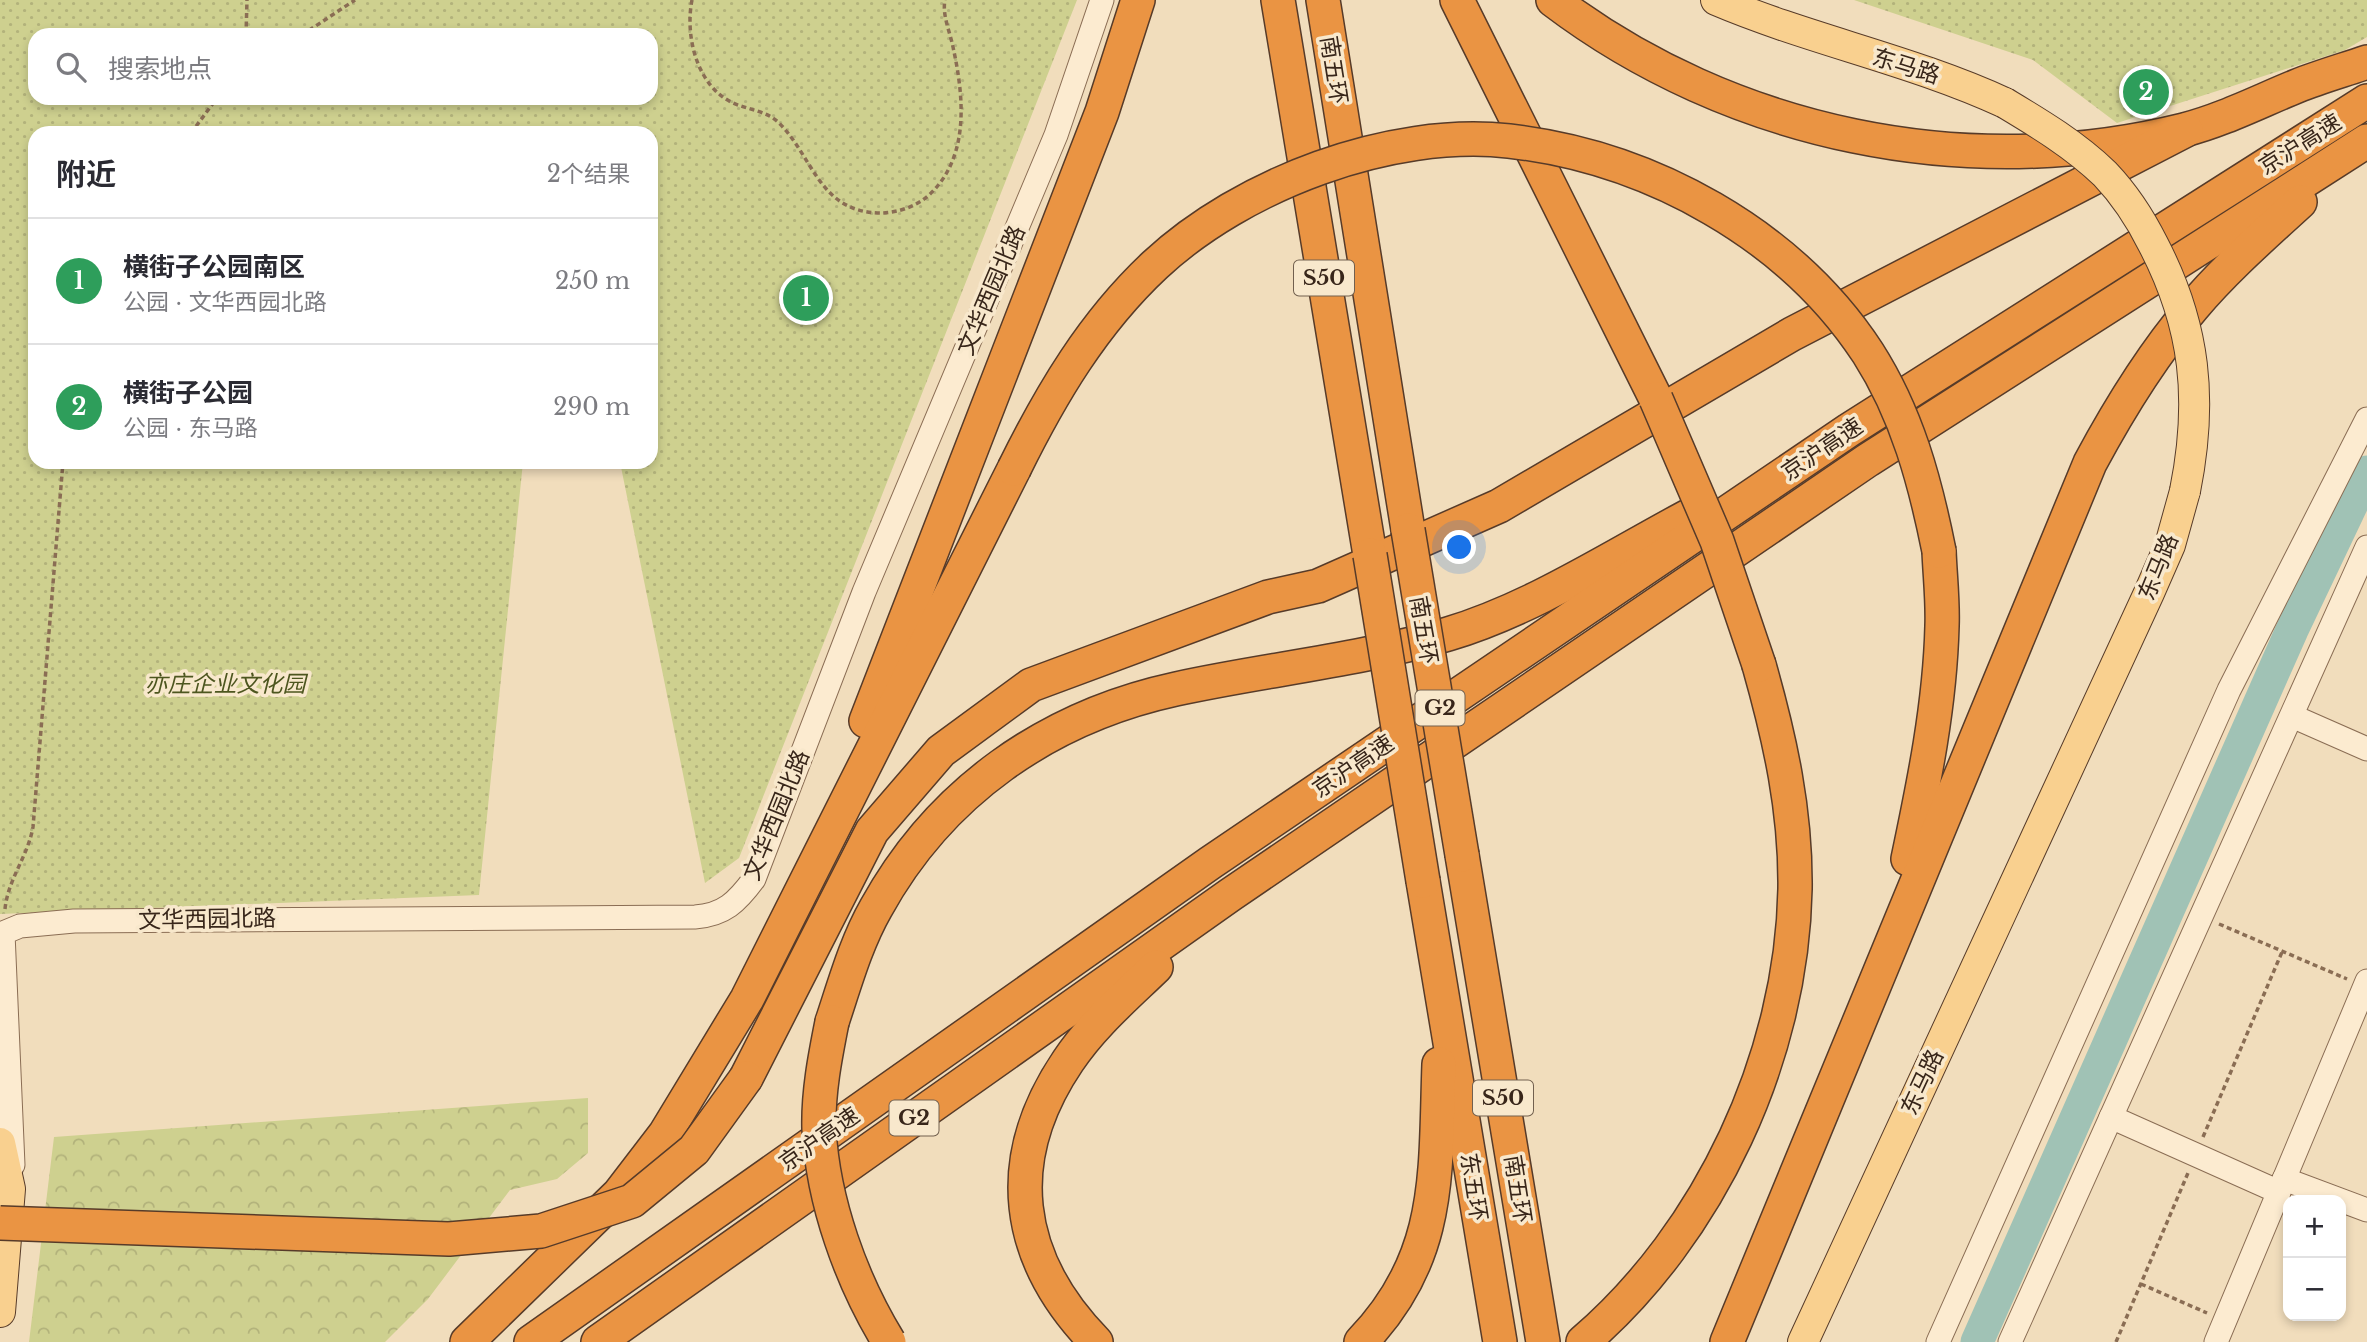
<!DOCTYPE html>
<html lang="zh">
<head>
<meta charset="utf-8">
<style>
  :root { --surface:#fff; --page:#f7f7f7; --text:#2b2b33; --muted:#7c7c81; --line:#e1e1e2; --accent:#2563eb }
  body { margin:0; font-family:"Libre Baskerville","Noto Sans SC",serif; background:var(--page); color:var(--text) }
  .controls { position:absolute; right:21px; bottom:21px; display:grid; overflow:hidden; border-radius:14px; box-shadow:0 4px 10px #0003 }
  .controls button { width:63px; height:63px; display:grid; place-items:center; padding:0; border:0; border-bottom:2px solid var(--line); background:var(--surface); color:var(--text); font:35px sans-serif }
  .you { position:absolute; left:1460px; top:548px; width:24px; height:24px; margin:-18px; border:5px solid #fff; border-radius:50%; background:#1a73e8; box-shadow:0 0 0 10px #1a73e833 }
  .badge { display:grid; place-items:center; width:46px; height:46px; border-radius:50%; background:var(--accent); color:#fff; font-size:23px; font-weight:700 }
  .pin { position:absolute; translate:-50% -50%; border:4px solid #fff; box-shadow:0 2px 7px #0006 }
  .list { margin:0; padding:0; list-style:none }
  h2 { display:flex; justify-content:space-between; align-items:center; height:91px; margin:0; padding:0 28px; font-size:30px }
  h2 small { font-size:23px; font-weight:400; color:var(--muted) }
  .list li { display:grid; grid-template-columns:46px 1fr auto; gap:21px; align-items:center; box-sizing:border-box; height:126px; padding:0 28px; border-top:2px solid var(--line) }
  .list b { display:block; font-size:26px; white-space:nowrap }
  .list p { margin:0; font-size:23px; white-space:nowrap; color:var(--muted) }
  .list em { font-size:23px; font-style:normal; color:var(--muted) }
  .icon { flex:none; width:38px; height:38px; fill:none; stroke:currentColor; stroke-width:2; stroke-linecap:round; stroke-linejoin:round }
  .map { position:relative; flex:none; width:2367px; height:1342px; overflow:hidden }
  .search { position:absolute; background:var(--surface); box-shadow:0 4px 10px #0003; left:28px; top:28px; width:630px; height:77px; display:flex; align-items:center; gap:18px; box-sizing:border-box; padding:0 24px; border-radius:21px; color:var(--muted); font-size:26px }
  .panel { position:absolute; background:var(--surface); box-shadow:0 4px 10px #0003; left:28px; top:126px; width:630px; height:343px; border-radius:21px }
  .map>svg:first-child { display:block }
</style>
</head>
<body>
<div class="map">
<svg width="2367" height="1342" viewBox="0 0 2367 1342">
  <defs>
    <pattern id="forest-crowns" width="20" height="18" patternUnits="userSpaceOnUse" patternTransform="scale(1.75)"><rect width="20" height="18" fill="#ced08f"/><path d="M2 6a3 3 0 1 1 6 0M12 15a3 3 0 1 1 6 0" fill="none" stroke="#b2b27b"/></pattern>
    <pattern id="park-dots" width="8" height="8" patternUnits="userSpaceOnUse" patternTransform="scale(1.75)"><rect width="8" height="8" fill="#ced08f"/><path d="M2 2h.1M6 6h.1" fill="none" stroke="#b2b27b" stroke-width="1.8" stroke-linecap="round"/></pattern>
  </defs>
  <rect width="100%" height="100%" fill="#f1ddbc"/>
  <path fill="url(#forest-crowns)" d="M588,1098V1153L557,1179L510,1190L428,1299L385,1342H29L54,1137Z"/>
  <g fill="url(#park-dots)" fill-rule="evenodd">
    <path d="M0,0H1077L739,858L705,883L620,462H651V133H35V462H523L479,895L0,914ZM35,35H651V98H35Z"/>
    <path d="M1854,0H2367V37L2345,50L2117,123L2033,60Z"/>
  </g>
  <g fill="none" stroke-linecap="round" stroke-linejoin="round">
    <path stroke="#a0c2b5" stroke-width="33" d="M1977,1342L2292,630L2367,472"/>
    <g stroke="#8a6d54" stroke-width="25">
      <g id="minor">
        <path d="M2292,716L2367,749"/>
        <path d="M2111,1117L2279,1192"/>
        <path d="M13,1165L3,933L20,926L74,921L695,917C724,915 737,902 754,879L864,592L1056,135L1102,0"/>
        <path d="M2284,1179L2367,1210"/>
        <path d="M1938,1342L2229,690L2367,419"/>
        <path d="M2010,1342L2367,547"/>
        <path d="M2216,1342L2367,981"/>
      </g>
    </g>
    <g stroke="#573b29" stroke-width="32">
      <g id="major">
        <path d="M1716,0C1810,40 1912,60 2005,103"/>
        <path d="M0,1143L10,1189L0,1312"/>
        <path d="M1803,1342L2149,593L2170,545L2185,491"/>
      </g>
    </g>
    <g stroke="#573b29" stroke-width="36">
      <g id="highway">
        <path d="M1278,0L1370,555"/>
        <path d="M1323,0L1408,530"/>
        <path d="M1457,0L1656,399"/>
        <path d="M1553,0C1731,135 1967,184 2184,130C2223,120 2260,101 2297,86C2319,77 2344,70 2367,62"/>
        <path d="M866,721L1102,112L1138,0"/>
        <path d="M1462,855L1543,1342"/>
        <path d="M1908,859C1924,783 1940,705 1942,626C1943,601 1940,576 1939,551"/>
        <path d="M1423,881L1500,1342"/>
        <path d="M832,1022C845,983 856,943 876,908C940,792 1047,717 1176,689C1267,669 1358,661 1448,634C1535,608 1616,554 1696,512"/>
        <path d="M746,1078L872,831L941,751L1031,685L1268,597L1318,586L1499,506L1792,334L2186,130"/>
        <path d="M467,1342L619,1194L665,1134L747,999L1014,469"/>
        <path d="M531,1342L1210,863L1849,430L2367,101"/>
        <path d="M598,1342L1230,895L1868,460L2367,141"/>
        <path d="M1096,1342C1014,1258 1001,1160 1068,1061C1092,1025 1125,997 1156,967"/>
        <path d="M1361,1342C1443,1257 1435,1173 1439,1064"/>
        <path d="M1583,1342C1710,1233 1792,1057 1795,889C1796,811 1780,739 1759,665"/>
        <path d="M1727,1342L2090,463C2120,407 2152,355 2193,307C2225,269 2264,235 2300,202"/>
      </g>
    </g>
    <g stroke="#8a6d54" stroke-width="3.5" stroke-dasharray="5 3.5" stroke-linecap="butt">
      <path d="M692,0C685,35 696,84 731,102C747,110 766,110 779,123C814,158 819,212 880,213C896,213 916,207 929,195C970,157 964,97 953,47C950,32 942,15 945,0"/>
      <path d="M246,35L247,0"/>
      <path d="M302,35L355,0"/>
      <path d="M191,133L217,98"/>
      <path d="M5,909C8,879 28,856 33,827L63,462"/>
      <path d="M2219,924L2347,979"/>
      <path d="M2203,1137L2282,952"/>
      <path d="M2141,1284L2207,1313"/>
      <path d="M2116,1342L2188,1173"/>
    </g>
    <use href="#minor" stroke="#fcebd0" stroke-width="23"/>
    <use href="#major" stroke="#f9d08f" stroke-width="30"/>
    <use href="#highway" stroke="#ea9443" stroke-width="33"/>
    <g stroke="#573b29" stroke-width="32" stroke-linecap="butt">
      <path id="major-bridge" d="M2005,103C2040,124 2075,145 2105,174C2125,195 2140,218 2153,244C2196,326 2203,401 2185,491"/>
    </g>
    <g stroke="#573b29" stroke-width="36" stroke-linecap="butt">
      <g id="highway-bridge">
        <path d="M1656,399L1717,541L1759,665"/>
        <path d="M1014,469C1051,394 1093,323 1155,265C1242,184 1390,128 1509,141C1650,157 1790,234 1868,353C1907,414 1925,481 1939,551"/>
        <path d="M1408,530L1462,855"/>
        <path d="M1370,555L1423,881"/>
        <path d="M832,1022C825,1057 818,1093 819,1129C823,1202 851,1280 889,1342"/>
        <path d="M0,1223L449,1239L541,1231L632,1201L694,1150L746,1078"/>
      </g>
    </g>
    <use href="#major-bridge" stroke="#f9d08f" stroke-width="30"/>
    <use href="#highway-bridge" stroke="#ea9443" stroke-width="33"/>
  </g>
  <g text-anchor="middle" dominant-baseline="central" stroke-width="7" stroke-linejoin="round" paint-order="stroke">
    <g fill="#f8e8cc" stroke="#72604f" stroke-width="2">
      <rect x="1294" y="260.5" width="60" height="35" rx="5"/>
      <rect x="1415.5" y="690.5" width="49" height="35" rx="5"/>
      <rect x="1473" y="1080.5" width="60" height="35" rx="5"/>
      <rect x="889.5" y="1100.5" width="49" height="35" rx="5"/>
    </g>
    <g font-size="21" font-weight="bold" fill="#38261a">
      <text x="1324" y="278">S50</text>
      <text x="1440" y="708">G2</text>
      <text x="1503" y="1098">S50</text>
      <text x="914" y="1118">G2</text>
    </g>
    <g font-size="23" fill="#38261a" stroke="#f8e8cc">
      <text transform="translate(1906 66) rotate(17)">东马路</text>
      <text transform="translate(1334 70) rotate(81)">南五环</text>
      <text transform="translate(2300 144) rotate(-32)">京沪高速</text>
      <text transform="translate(991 290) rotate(-67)">文华西园北路</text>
      <text transform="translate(1822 449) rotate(-34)">京沪高速</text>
      <text transform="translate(2158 567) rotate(-68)">东马路</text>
      <text transform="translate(1424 630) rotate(80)">南五环</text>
      <text transform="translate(1353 766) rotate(-34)">京沪高速</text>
      <text transform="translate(776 815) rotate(-68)">文华西园北路</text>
      <text transform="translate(207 919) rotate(-1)">文华西园北路</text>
      <text transform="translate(1922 1082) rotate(-65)">东马路</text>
      <text transform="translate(819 1139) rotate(-35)">京沪高速</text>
      <text transform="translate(1474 1187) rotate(81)">东五环</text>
      <text transform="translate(1518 1189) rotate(81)">南五环</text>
    </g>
    <g font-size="23" font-style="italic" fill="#4d561f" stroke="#f8e8cc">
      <text x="225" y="684">亦庄企业文化园</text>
    </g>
  </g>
</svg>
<div class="controls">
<button>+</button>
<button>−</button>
</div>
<div class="you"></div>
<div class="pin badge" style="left:806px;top:298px;background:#2e9e5b">1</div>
<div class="pin badge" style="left:2146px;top:92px;background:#2e9e5b">2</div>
<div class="search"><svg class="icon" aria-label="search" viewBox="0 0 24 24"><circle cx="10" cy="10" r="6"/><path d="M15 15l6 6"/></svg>搜索地点</div>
<section class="panel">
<h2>附近<small>2个结果</small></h2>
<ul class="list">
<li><span class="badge" style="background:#2e9e5b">1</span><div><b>横街子公园南区</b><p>公园 · 文华西园北路</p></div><em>250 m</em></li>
<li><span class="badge" style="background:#2e9e5b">2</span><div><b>横街子公园</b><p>公园 · 东马路</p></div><em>290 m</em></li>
</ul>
</section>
</div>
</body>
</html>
